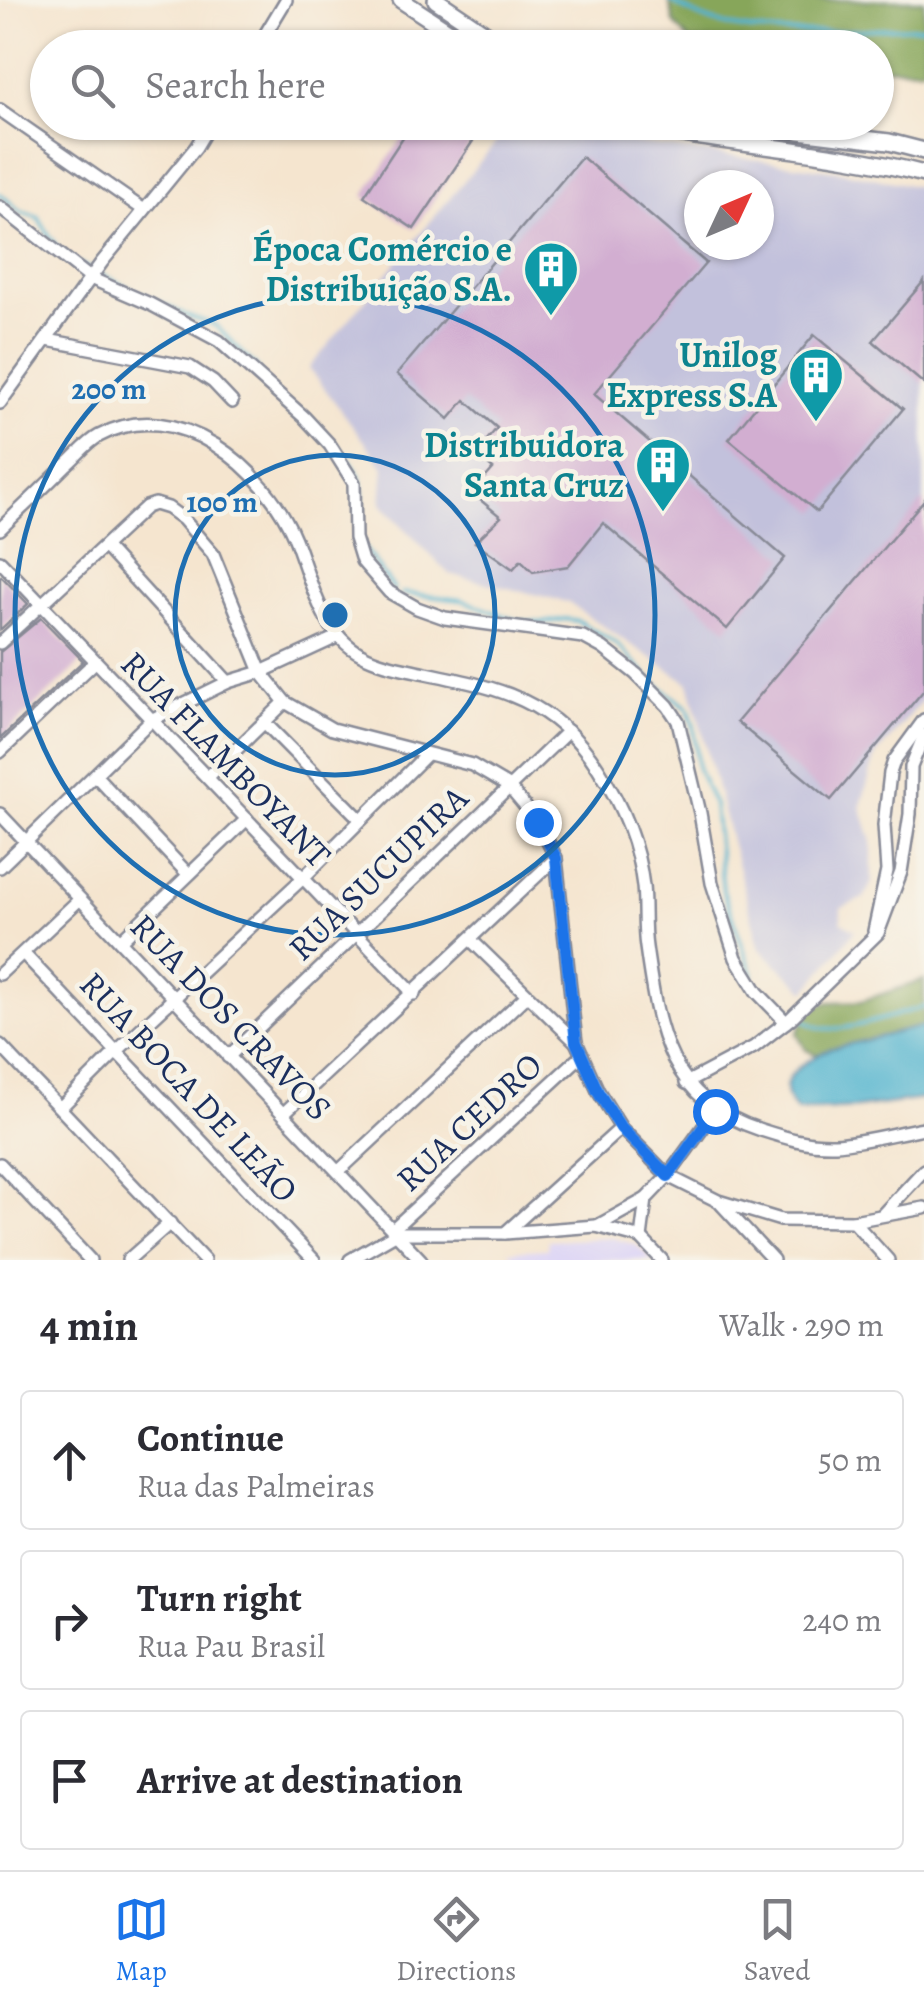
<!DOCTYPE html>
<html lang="en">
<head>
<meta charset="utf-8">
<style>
  :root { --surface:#fff; --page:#f2f2f3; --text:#2b2b33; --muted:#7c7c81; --line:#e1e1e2; --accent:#1a73e8 }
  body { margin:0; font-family:Alegreya,serif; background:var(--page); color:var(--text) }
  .compass { position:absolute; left:684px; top:170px; width:90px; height:90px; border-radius:50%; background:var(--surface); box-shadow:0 2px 8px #0004; rotate:46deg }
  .stop { position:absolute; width:30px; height:30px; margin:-22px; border:8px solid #1a73e8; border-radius:50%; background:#fff }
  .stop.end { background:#1a73e8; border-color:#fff; box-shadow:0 2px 10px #0008 }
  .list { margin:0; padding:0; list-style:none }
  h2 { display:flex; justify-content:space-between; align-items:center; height:130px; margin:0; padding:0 40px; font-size:42px }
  h2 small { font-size:32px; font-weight:400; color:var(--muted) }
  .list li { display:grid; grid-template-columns:65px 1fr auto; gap:30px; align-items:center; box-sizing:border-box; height:140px; margin:0 20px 20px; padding:0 20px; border:2px solid var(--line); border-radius:10px }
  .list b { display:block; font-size:38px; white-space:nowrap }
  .list p { margin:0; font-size:32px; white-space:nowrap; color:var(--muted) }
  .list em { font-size:32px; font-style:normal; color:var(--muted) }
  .icon { flex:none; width:55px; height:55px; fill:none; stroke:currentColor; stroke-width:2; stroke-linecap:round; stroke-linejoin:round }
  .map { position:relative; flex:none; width:924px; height:1260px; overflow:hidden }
  .search { position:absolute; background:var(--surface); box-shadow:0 2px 8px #0004; left:30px; right:30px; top:30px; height:110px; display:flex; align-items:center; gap:25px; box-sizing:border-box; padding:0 35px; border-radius:55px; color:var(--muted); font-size:38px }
  .sheet { height:610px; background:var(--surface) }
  nav { display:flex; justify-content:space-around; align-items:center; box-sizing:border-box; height:140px; border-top:2px solid var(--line); background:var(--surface); font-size:28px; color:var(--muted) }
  nav a { display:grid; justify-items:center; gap:5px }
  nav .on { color:var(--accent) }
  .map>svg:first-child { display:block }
</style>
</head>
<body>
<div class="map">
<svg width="924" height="1260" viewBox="0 0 924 1260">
  <rect width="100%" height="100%" fill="#f7f3e8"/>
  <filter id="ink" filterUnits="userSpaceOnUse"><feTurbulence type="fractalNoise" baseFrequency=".01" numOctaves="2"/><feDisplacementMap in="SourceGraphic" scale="20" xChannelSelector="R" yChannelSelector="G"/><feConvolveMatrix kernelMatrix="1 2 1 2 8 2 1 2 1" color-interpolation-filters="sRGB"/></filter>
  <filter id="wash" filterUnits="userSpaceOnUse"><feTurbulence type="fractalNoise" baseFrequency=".0048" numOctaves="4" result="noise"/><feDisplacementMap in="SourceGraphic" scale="40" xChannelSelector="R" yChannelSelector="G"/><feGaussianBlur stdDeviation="2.25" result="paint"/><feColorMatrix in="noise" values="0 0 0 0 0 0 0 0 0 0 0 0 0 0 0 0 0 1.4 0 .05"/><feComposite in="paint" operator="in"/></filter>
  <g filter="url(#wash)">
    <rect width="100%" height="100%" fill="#f5e5cf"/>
    <path fill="#ddd5f6" d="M613,1238L636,1245L653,1260H518L509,1251L547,1249L548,1241Z"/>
    <path fill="#c2c1dc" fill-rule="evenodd" d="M512,123H555L580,135L844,172L924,188V698L875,757L861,806L872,842V882L864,898L841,908V922L855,930L806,991L760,949L689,683L567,602L449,574L381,504L384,467L309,368ZM699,185H759V245H699Z"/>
    <g fill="#87a65a" stroke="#516a5c" stroke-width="2.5">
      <path d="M669,0H924V69L877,67L876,48H721L715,42H690L674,23Z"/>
      <path d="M924,980V1026L830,1049L817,1055L806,1050L797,1034L808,1009L829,1002L861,1001Z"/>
    </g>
    <path fill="#50b3cf" stroke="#367196" stroke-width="2.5" d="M924,1026V1099L857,1108L797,1111C768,1081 803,1062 830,1049Z"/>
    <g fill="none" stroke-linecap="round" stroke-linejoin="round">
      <g stroke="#50b3cf" stroke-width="4">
        <path d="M669,0C743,51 839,27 924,27"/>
        <path d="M0,194L21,212L38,217L56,246"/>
        <path d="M79,264L190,317L215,325L258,369"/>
        <path d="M336,445C355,466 369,482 359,510"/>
        <path d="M364,548L394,589"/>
        <path d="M402,593L462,600L518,621L543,623L565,619L578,621L617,644L650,679L688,708L694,727L698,770L714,805L723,891L753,975"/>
        <path d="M760,988C777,999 795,1016 813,1025C836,1038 898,1013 924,1007"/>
      </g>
    </g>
    <g id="blocks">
      <g fill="#d2aed1">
        <path d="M413,122H476L473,127L479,132L414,229L364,196Z"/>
        <path d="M582,157L706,263L594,394L785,558L727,629L603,523L568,566L533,572L521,560L513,569L475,542L501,517L472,493L493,469L475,454L497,428L465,400L449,419L397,374Z"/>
        <path d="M924,281V384L873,341Z"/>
        <path d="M814,335L903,409L817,512L729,439Z"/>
        <path d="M924,500V690L831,800L737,722Z"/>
        <path d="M1,576L28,604L0,630V577Z"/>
        <path d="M41,618L83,661L0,739V652Z"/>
      </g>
    </g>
  </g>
  <g filter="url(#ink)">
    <use href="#blocks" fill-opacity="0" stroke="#888a96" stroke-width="2.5"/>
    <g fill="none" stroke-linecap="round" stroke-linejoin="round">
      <g stroke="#888a96" stroke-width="16">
        <g id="street">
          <path d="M257,48L286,0"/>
          <path d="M0,110L144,210"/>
          <path d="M0,207L90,278L150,304L219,341L304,417L330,445L354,483L355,538L362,561L389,592L417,608L445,618L583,637L603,648L636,674L668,706L678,721L700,813L712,883L736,958L757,992L786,1022"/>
          <path d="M47,340L190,367L213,382L232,402"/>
          <path d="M0,403L102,262L196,147L211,122"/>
          <path d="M0,529C22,508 44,487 65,466C76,457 86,443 99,436C177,393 266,469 295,539C311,579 320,632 361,654C381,665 404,668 426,673C500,688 554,700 598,768C622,805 638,843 643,886C645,906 643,927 646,947C658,1033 669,1100 761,1130C786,1138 808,1145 835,1144C864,1142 895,1133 924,1128"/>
          <path d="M105,547L228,682"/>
          <path d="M0,561L414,994"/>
          <path d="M0,643L146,507L155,504L168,508L183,519L213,554L261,672L285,702L332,729L472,765L508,786L538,822L556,858L576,1042L598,1091L621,1128L668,1176L718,1201L781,1220L853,1221L924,1208"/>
          <path d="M264,722L360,819"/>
          <path d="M0,752L95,662"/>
          <path d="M95,775L187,873"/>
          <path d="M208,777L285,702"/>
          <path d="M0,814L421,1260"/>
          <path d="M0,867L151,720L228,682L261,672L337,637"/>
          <path d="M874,931L887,871L884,825L890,773L894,761L924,720"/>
          <path d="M471,940L576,1042"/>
          <path d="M120,941L247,819"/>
          <path d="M23,953L314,1260"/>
          <path d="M0,974L80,899"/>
          <path d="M0,1045L204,1260"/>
          <path d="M228,1057L568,731"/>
          <path d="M686,1083L754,1047L790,1019L878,933L901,872L910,814L911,767L924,735"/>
          <path d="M61,1107L117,1051L303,878L427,754"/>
          <path d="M285,1112L556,858"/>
          <path d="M0,1164L90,1260"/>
          <path d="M340,1170L526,996"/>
          <path d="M721,1204L773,1260"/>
          <path d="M883,1214L924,1170"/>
          <path d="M853,1221L888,1260"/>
          <path d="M597,1226L646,1199"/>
          <path d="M393,1229L582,1055"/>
          <path d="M505,1233L621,1128"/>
          <path d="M641,1238L646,1199L668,1176L715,1111"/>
          <path d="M641,1238L662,1260"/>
          <path d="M128,1260L170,1223"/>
          <path d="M350,1260L397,1233H505L596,1226L641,1238"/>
        </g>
      </g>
      <g stroke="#888a96" stroke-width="20">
        <g id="secondary">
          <path d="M401,0L474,48"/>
          <path d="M436,0L507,48"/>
          <path d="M624,122C723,146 825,148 924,174"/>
          <path d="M725,122L889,142L924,151"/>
        </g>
      </g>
      <use href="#street" stroke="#fff" stroke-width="11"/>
      <use href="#secondary" stroke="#fff" stroke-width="15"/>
    </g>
  </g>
  <g fill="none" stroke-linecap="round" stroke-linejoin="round" filter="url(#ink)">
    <path stroke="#1a73e8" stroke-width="12" d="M538,822L556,858L576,1042L598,1092L621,1128L668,1176L715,1111"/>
  </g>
  <g fill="none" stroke="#1f6fb2" stroke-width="5">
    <circle cx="335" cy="615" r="160"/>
    <circle cx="335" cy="615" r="320"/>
  </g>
  <defs>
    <g id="building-pin" transform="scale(2.875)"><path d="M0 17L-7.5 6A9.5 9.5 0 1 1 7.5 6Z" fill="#0f9aa8" stroke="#f7f3e8"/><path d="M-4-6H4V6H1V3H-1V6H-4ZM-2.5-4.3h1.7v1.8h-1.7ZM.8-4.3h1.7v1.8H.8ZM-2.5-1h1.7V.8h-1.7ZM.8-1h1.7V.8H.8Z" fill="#fff"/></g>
  </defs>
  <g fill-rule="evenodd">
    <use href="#building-pin" x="551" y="269"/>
    <use href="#building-pin" x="816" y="375"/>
    <use href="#building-pin" x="663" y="465"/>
  </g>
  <g text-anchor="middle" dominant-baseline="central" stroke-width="9" stroke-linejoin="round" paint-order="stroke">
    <g font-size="35" font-weight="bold" fill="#0d838f" stroke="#f7f3e8" text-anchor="end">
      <text x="512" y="249">Época Comércio e<tspan x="512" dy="40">Distribuição S.A.</tspan></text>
      <text x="777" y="355">Unilog<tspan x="777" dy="40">Express S.A</tspan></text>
      <text x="624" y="445">Distribuidora<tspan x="624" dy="40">Santa Cruz</tspan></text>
    </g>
    <g font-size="35" fill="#1b2f5e" stroke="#f7f3e8">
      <text transform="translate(226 759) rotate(46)">RUA FLAMBOYANT</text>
      <text transform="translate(378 873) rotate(-44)">RUA SUCUPIRA</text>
      <text transform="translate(231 1017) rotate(46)">RUA DOS CRAVOS</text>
      <text transform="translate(189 1087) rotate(47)">RUA BOCA DE LEÃO</text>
      <text transform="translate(469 1122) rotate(-43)">RUA CEDRO</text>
    </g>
  </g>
  <circle cx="335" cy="615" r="15" fill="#1f6fb2" stroke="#f7f3e8" stroke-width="5"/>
  <g font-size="30" text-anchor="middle" font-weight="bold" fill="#1f6fb2" stroke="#f7f3e8" stroke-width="9" stroke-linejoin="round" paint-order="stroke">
    <text x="109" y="399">200 m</text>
    <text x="222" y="512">100 m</text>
  </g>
</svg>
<svg class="compass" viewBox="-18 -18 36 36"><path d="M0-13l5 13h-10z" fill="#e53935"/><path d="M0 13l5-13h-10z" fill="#7c7c81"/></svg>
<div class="stop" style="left:715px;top:1111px"></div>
<div class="stop end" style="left:538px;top:822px"></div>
<div class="search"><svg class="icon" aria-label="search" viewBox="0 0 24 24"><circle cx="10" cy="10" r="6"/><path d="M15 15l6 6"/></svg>Search here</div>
</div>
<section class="sheet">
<h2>4 min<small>Walk · 290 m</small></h2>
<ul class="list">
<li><svg class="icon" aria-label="ahead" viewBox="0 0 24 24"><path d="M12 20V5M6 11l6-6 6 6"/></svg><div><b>Continue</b><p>Rua das Palmeiras</p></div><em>50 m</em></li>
<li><svg class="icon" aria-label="right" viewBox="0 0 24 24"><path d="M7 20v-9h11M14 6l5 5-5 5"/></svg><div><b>Turn right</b><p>Rua Pau Brasil</p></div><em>240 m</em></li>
<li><svg class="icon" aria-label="arrive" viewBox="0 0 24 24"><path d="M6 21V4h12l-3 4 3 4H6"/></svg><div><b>Arrive at destination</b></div></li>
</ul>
</section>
<nav>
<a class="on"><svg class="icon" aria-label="map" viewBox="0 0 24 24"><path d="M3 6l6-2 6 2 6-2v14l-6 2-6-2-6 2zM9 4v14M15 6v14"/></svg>Map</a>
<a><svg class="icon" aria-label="directions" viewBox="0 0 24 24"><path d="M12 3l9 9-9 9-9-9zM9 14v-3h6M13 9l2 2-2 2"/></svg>Directions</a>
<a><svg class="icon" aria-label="saved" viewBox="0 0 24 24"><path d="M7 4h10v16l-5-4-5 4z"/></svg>Saved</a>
</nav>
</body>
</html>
